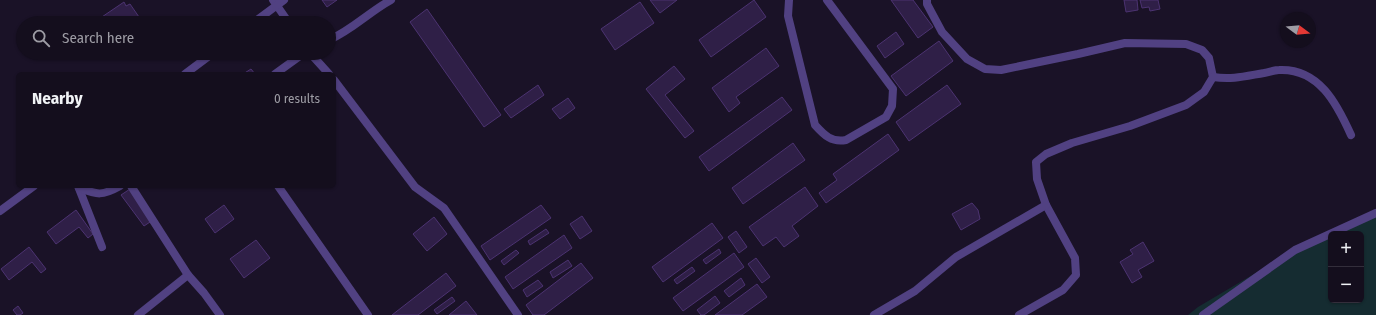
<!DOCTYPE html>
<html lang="en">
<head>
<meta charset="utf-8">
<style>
  :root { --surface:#140e1d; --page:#1d1726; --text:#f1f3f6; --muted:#9d9ca4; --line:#332e3b }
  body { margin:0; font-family:"Fira Sans Condensed",sans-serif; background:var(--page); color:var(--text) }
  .controls { position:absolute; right:12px; bottom:12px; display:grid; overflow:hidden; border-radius:6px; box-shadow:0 1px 3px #0004 }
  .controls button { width:36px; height:36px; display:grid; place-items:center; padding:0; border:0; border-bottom:1px solid var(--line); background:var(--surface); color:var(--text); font:20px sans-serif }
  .compass { position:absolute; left:1280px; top:12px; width:36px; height:36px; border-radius:50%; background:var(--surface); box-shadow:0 1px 3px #0004; rotate:106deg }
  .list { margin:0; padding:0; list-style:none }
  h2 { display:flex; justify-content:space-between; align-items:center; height:52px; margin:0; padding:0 16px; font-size:17px }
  h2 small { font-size:13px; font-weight:400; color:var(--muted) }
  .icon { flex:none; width:22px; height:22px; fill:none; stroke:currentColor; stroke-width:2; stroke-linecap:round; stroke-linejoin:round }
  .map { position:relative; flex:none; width:1376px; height:315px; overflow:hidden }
  .search { position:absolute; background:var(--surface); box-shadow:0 1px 3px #0004; left:16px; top:16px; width:320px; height:44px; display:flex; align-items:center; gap:10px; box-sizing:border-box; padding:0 14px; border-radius:22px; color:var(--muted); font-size:15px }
  .panel { position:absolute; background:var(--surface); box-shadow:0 1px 3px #0004; left:16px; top:72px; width:320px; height:116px; border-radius:6px }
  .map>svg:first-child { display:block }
</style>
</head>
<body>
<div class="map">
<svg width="1376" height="315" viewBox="0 0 1376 315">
  <rect width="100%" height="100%" fill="#1a1227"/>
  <path fill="#152c31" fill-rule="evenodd" d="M1376,213V315H1188L1198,307L1291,252ZM1331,234H1361V300H1331Z"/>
  <g fill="#2f1f47" stroke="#4c3371">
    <path d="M322,0H337L327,7Z"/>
    <path d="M650,0H677L660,13Z"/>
    <path d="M754,0L766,17L711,57L699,40Z"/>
    <path d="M891,0H913L933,27L918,38Z"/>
    <path d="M1124,0H1137L1138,10L1126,12Z"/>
    <path d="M1140,0H1158L1160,9L1150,11L1149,7L1142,8Z"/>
    <path d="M124,2L126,6L130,4L139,17L132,23H93Z"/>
    <path d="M640,2L654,23L615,50L601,29Z"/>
    <path d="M427,9L501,115L484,127L410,22Z"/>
    <path d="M896,32L904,44L885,58L877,46Z"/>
    <path d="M939,41L953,61L906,96L891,76Z"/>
    <path d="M766,48L779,66L736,97L740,103L729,112L712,88Z"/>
    <path d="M674,66L685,79L665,95L694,131L685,138L646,89Z"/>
    <path d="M251,69L255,74H243Z"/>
    <path d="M538,85L544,95L511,118L504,109Z"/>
    <path d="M947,85L961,104L909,141L896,122Z"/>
    <path d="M782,97L792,110L709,171L699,157Z"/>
    <path d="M568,98L575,108L560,119L552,109Z"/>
    <path d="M888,134L899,150L826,203L819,193L837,180L833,174Z"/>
    <path d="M793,143L805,160L743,204L732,188Z"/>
    <path d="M805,187L818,206L792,226L799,236L784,247L776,237L763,246L749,227Z"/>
    <path d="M130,189L153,220L144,226L121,195Z"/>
    <path d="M972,203L978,210L980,219L961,230L952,214Z"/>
    <path d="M224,205L234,219L215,233L205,219Z"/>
    <path d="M541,205L551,218L490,260L481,246Z"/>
    <path d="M76,210L93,234L88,238L79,227L56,244L47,232Z"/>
    <path d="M582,216L592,231L580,239L570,224Z"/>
    <path d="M434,217L447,234L427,251L413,234Z"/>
    <path d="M712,223L723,238L663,282L652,267Z"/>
    <path d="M546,229L549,233L530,245L528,241Z"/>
    <path d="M736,231L747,247L739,253L728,237Z"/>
    <path d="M564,235L572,248L513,289L505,277Z"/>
    <path d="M256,240L270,258L244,278L230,259Z"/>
    <path d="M1143,242L1154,261L1138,270L1142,277L1132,283L1120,262L1133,254L1130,250Z"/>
    <path d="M29,247L46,269L41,273L32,262L9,280L1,269Z"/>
    <path d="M719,249L721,253L706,264L703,260Z"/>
    <path d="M516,250L519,253L504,265L501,261Z"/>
    <path d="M734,253L744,267L683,311L673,298Z"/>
    <path d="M756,258L770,277L762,283L748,264Z"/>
    <path d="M568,260L572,266L553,278L550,272Z"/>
    <path d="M581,263L593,278L544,315H533L526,305Z"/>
    <path d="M692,267L695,271L677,284L674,280Z"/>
    <path d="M446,273L456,286L418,315H392Z"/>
    <path d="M741,278L745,285L729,297L724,291Z"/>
    <path d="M538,280L543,286L527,297L523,290Z"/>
    <path d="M757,284L767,297L742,315H715Z"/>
    <path d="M715,296L720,303L704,315H701L697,310Z"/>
    <path d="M452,297L455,301L437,314L434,310Z"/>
    <path d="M466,301L477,315H449Z"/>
    <path d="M18,306L23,313L20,315H17L13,310Z"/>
  </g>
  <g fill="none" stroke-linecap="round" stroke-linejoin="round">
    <g stroke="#514182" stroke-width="8">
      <path d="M273,0L289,23"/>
      <path d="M789,0L788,16L815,125C824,135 832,143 846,140L886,117L892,106L893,89L827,0"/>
      <path d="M927,0V4L942,32L967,59L985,69L1001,70L1078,54L1125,43L1186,44L1202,50L1209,58L1213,77L1204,92L1186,105L1130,126L1072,143L1046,154L1036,162L1037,179L1046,205L1075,258L1076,275L1063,290L1019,315"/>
      <path d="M329,40C352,30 369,12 391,0"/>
      <path d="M310,53L329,74"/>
      <path d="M275,74L304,53"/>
      <path d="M1213,77C1232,80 1246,76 1264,73C1269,72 1275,70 1279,70C1319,68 1337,104 1351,135"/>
      <path d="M334,80L415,187L444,208L518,315"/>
      <path d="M78,186L102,247"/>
      <path d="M131,186L188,275L204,293L220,315"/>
      <path d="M278,186L368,315"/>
      <path d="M79,188C98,195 102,196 120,186"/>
      <path d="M138,315L188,275"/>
      <path d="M874,315L915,291L956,257L1046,205"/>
      <path d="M1203,315L1295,250L1376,213"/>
    </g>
    <g stroke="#514182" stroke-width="8">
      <path d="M253,23L284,0"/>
      <path d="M185,74L213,53"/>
      <path d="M0,211L34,186"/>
    </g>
  </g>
</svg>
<div class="controls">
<button>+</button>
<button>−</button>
</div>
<svg class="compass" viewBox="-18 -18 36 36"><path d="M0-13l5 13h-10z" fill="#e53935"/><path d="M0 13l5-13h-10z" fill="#9d9ca4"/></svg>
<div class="search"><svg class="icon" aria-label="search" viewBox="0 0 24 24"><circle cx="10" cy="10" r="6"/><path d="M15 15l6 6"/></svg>Search here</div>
<section class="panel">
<h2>Nearby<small>0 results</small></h2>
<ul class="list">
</ul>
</section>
</div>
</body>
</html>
